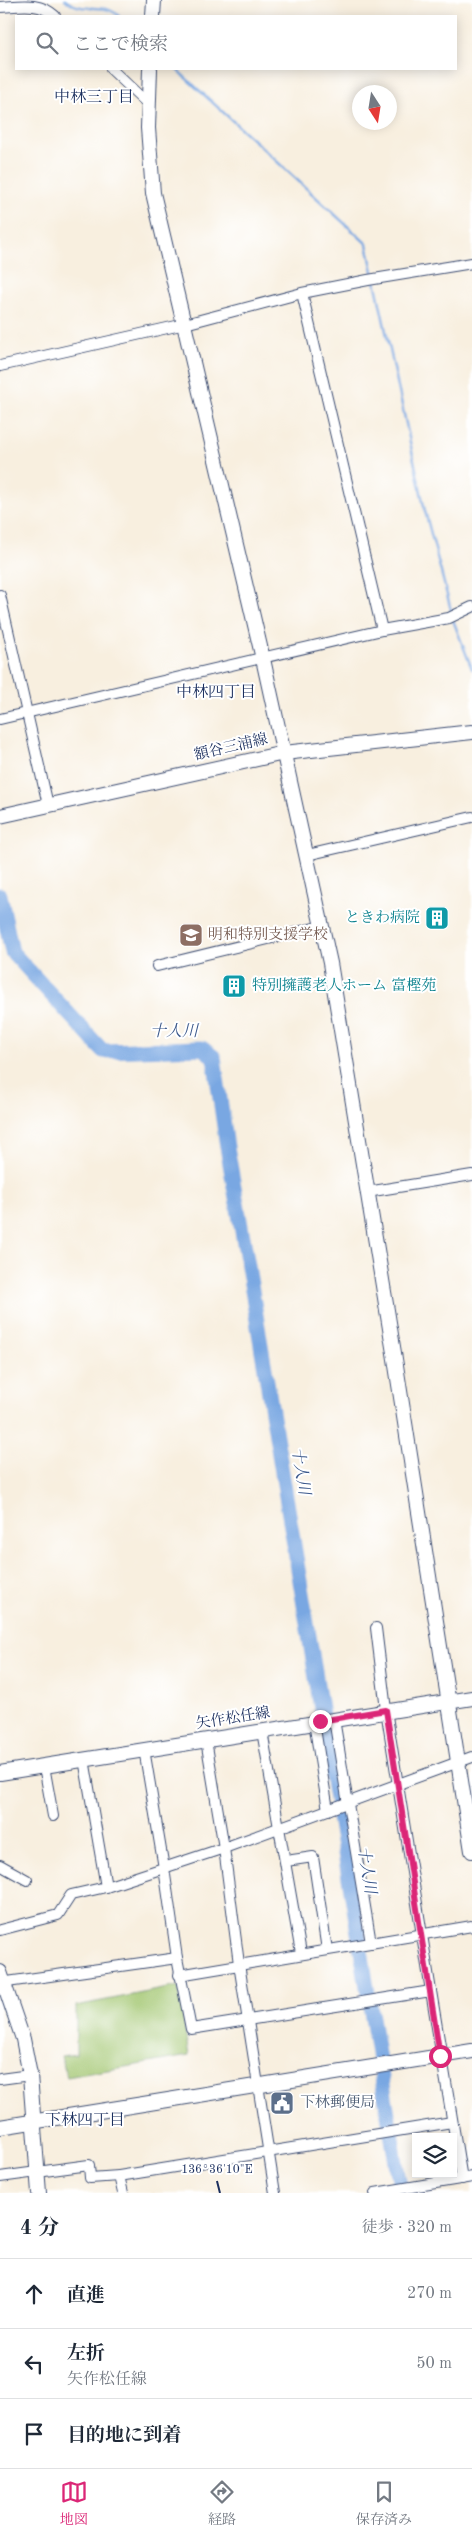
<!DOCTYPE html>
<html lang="ja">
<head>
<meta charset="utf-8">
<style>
  :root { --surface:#fff; --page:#f6f6f7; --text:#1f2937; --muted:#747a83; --line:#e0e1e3; --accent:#db2777 }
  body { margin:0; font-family:"Old Standard TT","Noto Serif JP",serif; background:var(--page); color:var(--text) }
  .controls { position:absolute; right:15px; bottom:15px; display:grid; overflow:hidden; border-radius:0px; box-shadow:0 2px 12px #0003 }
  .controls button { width:45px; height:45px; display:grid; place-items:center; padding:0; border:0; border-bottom:1px solid var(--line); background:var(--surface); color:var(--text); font:25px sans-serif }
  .compass { position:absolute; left:352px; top:85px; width:45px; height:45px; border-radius:50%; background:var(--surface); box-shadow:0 2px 12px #0003; rotate:168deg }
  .stop { position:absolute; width:15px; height:15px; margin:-11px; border:4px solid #db2777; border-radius:50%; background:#fff }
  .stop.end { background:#db2777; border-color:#fff; box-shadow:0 1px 5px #0008 }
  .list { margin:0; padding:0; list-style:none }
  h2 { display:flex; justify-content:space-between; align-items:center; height:65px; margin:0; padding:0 20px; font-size:21px }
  h2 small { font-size:16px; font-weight:400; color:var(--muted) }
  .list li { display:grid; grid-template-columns:32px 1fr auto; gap:15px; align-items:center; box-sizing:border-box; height:70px; padding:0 20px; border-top:1px solid var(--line) }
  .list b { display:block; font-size:19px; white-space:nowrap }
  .list p { margin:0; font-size:16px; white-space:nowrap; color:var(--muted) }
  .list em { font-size:16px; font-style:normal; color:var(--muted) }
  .icon { flex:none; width:28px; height:28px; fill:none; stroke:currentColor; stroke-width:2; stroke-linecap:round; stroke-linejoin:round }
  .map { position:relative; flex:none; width:472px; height:2193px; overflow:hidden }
  .search { position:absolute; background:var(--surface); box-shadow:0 2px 12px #0003; left:15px; right:15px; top:15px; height:55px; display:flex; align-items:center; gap:12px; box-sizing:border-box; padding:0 18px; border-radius:0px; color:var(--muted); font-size:19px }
  .sheet { height:275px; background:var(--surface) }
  nav { display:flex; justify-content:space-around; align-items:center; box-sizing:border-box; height:70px; border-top:1px solid var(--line); background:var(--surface); font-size:14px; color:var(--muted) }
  nav a { display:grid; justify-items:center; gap:2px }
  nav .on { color:var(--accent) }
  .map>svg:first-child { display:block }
</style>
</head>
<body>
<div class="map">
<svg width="472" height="2193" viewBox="0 0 472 2193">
  <rect width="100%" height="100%" fill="#fff"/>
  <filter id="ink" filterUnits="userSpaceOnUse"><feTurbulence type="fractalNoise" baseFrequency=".02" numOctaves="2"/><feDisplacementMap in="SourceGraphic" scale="10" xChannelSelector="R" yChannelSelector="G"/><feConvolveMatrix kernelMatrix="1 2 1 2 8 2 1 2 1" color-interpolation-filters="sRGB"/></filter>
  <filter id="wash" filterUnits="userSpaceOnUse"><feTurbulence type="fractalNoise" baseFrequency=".0096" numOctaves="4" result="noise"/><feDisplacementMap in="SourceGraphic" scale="20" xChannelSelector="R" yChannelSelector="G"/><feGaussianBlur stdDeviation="1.12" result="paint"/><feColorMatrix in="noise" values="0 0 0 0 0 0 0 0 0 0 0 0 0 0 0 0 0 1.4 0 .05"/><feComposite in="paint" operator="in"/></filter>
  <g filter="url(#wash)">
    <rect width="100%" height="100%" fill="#f8efdf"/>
    <path fill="#a2c670" stroke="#5e7a67" d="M178,1986L189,2056L67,2077L61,2056L76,2054V2006Z"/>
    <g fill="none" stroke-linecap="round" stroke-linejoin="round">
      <g stroke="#79a7e2" stroke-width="2.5">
        <path d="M65,0C85,15 103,1 119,16"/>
        <path d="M176,69L367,244L374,276"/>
        <path d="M375,281L425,511L452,614"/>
        <path d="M453,620L472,669"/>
      </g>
      <path stroke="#79a7e2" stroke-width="15" d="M0,895L12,952L103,1051L202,1048L214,1057L227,1147L246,1254L401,2193"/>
    </g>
  </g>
  <g filter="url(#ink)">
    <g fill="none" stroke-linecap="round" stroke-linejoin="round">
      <g stroke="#3c4c71" stroke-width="12">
        <g id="street">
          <path d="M0,7C20,6 39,1 55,16"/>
          <path d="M111,69L148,104"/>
          <path d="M302,293L382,630"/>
          <path d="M0,366L185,324L302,293L368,280L472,263"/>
          <path d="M0,595L48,805"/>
          <path d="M0,719L382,630L449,618L472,607"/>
          <path d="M307,855L472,817"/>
          <path d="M157,966L322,926"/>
          <path d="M367,1192L472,1175"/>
          <path d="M376,1628L386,1710L431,1991"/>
          <path d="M334,1719L371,1943"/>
          <path d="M314,1722L328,1810"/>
          <path d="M262,1731L301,1953"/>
          <path d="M206,1740L224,1848L239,1964L275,2193"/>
          <path d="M144,1749L164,1868L177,1958"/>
          <path d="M84,1759L106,1887"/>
          <path d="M44,1766L53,1816"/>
          <path d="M286,1861L313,1857L327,1950"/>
          <path d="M0,1865L27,1880"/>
          <path d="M0,1930L58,1915L71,1895L106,1887L224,1848L472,1757"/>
          <path d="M179,1975L472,1926"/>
          <path d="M0,1983L177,1958L191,2029L431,1991L462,2179"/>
          <path d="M0,2079L30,2075"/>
          <path d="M0,2177L89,2165L90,2178L119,2176"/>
          <path d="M123,2193L119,2176L452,2122"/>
          <path d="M375,2193L472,2177"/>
        </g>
      </g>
      <g stroke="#3c4c71" stroke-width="16">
        <g id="secondary">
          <path d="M153,16L154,0"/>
          <path d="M150,69L148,128L153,193L263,659L330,963L395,1359L472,1851"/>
          <path d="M0,816L284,753L472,732"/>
          <path d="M0,1773L472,1698"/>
          <path d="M0,1972L23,2039L30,2075L39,2193"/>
          <path d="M0,2127L472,2051"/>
        </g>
      </g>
      <use href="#street" stroke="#fff" stroke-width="10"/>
      <use href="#secondary" stroke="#fff" stroke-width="14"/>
    </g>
  </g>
  <g fill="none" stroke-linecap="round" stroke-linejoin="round" filter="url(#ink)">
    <path stroke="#db2777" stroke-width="6" d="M320,1721L386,1710L440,2056"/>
  </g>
  <path fill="none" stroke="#1b2f5e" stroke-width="2" d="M217,2181L220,2193"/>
  <defs>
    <g id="building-square" transform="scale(1.25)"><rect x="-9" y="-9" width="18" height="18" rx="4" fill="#0f9aa8" stroke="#fff"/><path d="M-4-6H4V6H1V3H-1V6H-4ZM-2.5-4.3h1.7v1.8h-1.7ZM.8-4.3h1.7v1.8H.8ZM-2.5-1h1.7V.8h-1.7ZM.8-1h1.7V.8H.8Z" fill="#fff"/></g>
    <g id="school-square" transform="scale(1.25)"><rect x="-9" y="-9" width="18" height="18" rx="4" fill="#8d6e63" stroke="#fff"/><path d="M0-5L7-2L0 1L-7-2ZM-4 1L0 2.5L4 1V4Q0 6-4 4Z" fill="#fff"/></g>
    <g id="civic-square" transform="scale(1.25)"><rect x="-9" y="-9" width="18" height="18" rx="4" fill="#5c6f8a" stroke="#fff"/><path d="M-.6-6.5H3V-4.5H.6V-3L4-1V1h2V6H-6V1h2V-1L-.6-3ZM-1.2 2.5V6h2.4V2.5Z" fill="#fff"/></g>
  </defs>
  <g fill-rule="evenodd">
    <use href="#building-square" x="437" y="918"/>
    <use href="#school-square" x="191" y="935"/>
    <use href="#building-square" x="234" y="986"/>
    <use href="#civic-square" x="282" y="2103"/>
  </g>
  <g text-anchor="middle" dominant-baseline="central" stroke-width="4" stroke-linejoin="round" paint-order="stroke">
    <g font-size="15" fill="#1b2f5e" stroke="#fff">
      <text transform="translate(231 748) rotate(-13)">額谷三浦線</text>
      <text transform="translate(233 1719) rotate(-9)">矢作松任線</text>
    </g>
    <g font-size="15" fill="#0d838f" stroke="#fff" text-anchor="end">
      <text x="420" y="918">ときわ病院</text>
      <text x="252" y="986" text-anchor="start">特別擁護老人ホーム 富樫苑</text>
    </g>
    <g font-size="15" fill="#785e54" stroke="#fff" text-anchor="start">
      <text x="208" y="935">明和特別支援学校</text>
    </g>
    <g font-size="15" fill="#4e5e75" stroke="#fff" text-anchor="start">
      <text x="300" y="2103">下林郵便局</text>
    </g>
    <g font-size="16" fill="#1b2f5e" stroke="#fff">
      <text x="94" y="98">中林三丁目</text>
      <text x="216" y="693">中林四丁目</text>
      <text x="85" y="2121">下林四丁目</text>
    </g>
    <g font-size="16" font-style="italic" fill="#3c598c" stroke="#fff">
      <text x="174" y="1032">十人川</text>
      <text transform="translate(300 1471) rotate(81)">十人川</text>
      <text transform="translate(366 1870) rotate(81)">十人川</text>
    </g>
  </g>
  <g font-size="12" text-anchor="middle" fill="#1b2f5e" stroke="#fff" stroke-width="4" stroke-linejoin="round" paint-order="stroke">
    <text x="217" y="2173">136°36'10"E</text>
  </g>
</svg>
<div class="controls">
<button><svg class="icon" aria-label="layers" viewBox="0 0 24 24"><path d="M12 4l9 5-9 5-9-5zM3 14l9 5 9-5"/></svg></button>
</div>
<svg class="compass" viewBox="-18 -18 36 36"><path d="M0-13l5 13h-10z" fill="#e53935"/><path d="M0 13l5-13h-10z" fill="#747a83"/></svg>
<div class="stop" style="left:440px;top:2056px"></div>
<div class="stop end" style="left:320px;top:1721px"></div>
<div class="search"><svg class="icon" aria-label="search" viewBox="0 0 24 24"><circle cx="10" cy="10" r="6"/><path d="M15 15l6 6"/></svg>ここで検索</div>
</div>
<section class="sheet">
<h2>4 分<small>徒歩 · 320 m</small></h2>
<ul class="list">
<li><svg class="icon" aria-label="ahead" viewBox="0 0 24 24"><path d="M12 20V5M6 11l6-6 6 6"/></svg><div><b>直進</b></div><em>270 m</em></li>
<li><svg class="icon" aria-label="left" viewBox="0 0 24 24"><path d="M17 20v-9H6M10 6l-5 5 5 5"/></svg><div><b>左折</b><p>矢作松任線</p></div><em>50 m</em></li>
<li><svg class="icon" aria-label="arrive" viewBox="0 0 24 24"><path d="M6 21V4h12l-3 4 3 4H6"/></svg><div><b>目的地に到着</b></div></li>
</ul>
</section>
<nav>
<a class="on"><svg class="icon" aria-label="map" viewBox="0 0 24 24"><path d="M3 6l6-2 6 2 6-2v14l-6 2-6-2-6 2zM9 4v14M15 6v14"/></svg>地図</a>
<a><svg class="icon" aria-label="directions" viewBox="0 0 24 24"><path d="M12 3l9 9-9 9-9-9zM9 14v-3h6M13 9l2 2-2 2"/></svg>経路</a>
<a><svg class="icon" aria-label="saved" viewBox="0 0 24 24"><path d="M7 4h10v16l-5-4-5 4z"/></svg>保存済み</a>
</nav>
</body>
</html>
